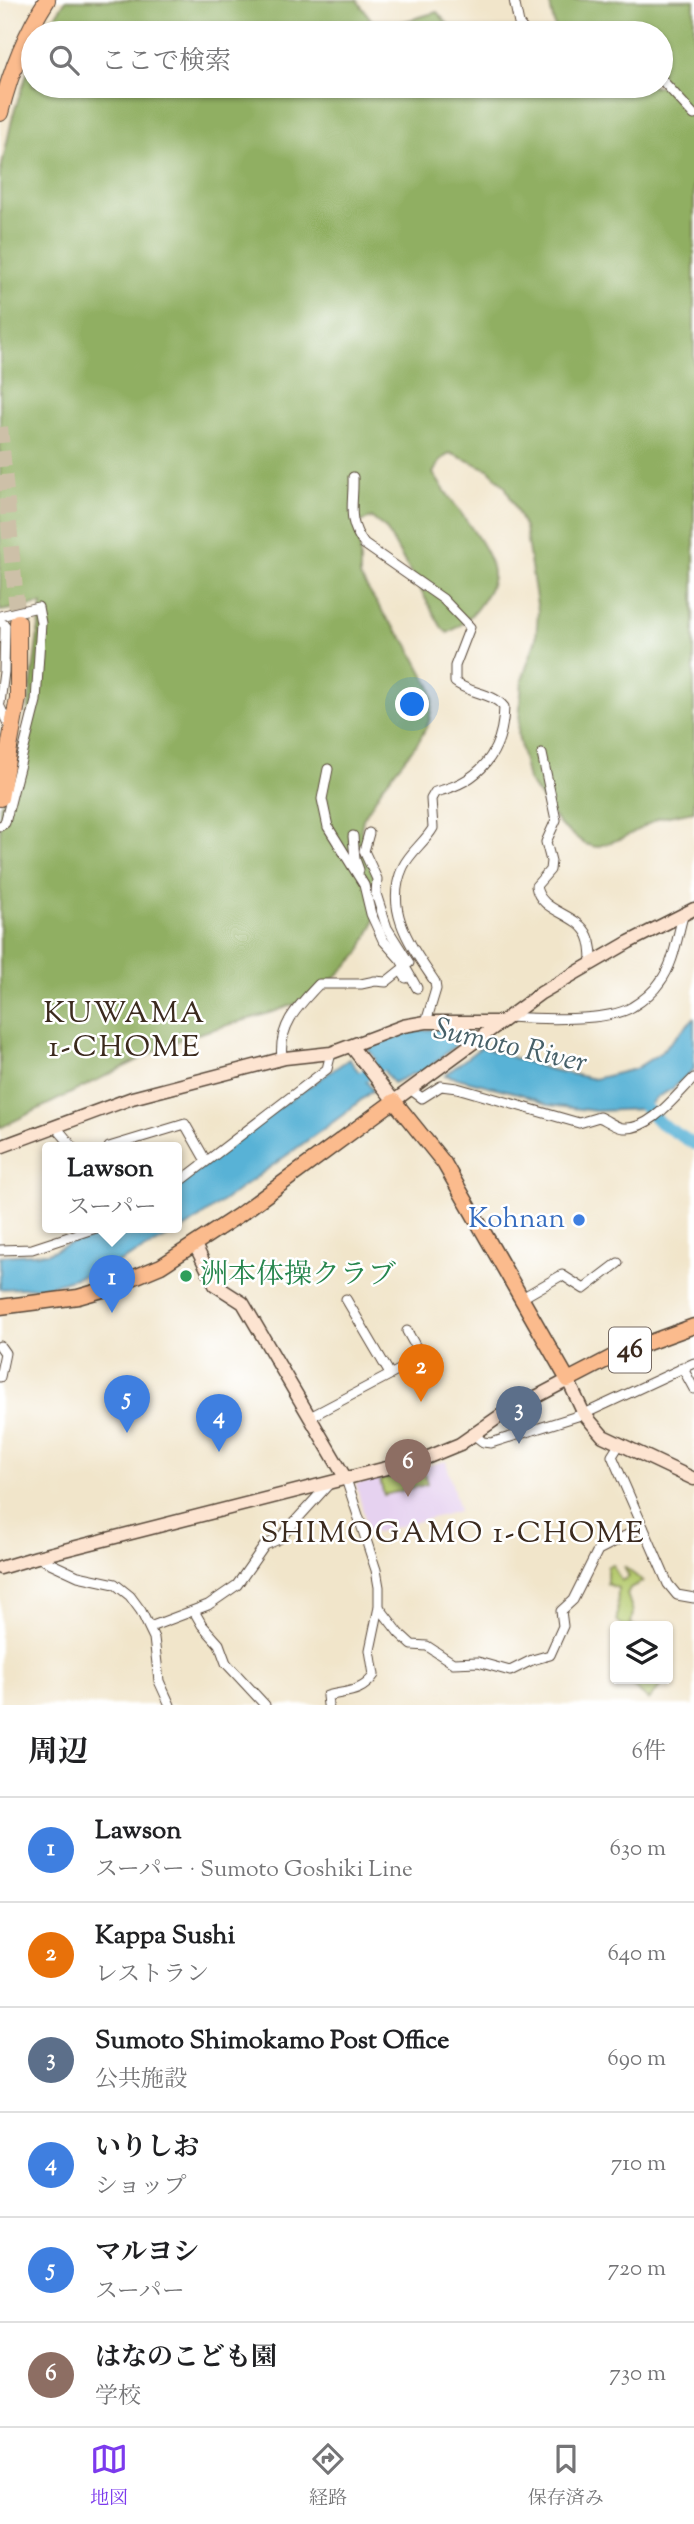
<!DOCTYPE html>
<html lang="ja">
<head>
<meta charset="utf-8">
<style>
  :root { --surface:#fff; --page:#f6f6f6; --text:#202124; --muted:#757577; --line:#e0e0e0; --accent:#7c3aed }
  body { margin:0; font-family:"Sorts Mill Goudy","Noto Serif JP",serif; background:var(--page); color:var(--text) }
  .controls { position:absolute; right:21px; bottom:21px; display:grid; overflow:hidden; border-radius:7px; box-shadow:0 2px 5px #0004 }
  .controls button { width:63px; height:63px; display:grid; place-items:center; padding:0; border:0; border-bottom:2px solid var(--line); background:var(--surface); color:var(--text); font:35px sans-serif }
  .you { position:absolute; left:413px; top:705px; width:24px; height:24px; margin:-18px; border:5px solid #fff; border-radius:50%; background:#1a73e8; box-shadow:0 0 0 10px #1a73e833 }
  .badge { display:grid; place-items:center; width:46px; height:46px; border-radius:50%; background:var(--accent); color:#fff; font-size:23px; font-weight:700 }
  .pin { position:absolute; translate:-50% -58px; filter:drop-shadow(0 2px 4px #0008) }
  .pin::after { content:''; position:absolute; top:37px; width:24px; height:21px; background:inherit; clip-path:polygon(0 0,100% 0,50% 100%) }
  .popup { position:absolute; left:42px; top:1142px; width:140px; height:91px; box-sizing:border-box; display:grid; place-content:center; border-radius:7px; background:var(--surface); filter:drop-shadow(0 2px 5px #0005); font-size:23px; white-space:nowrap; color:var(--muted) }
  .popup b { font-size:26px; color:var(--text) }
  .popup::after { content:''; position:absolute; left:50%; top:100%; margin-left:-14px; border:14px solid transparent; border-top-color:var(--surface) }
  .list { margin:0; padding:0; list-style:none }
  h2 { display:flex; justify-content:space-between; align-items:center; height:91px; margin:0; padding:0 28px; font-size:30px }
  h2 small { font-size:23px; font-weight:400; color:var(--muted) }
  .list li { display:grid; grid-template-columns:46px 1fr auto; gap:21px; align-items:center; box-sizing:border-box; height:105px; padding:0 28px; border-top:2px solid var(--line) }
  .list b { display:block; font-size:26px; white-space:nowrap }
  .list p { margin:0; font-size:23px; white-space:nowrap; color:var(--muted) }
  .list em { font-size:23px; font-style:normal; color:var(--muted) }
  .icon { flex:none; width:38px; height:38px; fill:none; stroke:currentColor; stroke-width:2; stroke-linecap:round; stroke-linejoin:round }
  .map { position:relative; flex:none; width:694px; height:1705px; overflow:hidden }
  .search { position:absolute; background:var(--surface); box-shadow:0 2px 5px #0004; left:21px; right:21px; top:21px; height:77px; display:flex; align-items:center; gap:18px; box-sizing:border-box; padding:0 24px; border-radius:38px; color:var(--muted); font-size:26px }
  .sheet { height:721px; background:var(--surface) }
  nav { display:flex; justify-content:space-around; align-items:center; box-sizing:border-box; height:98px; border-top:2px solid var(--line); background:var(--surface); font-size:19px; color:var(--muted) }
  nav a { display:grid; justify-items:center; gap:4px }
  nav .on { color:var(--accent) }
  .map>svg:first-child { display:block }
</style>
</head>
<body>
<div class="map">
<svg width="694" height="1705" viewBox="0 0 694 1705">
  <rect width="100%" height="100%" fill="#fff"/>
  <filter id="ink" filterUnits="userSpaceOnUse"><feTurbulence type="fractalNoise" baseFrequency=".0143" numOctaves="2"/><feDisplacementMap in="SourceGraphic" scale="14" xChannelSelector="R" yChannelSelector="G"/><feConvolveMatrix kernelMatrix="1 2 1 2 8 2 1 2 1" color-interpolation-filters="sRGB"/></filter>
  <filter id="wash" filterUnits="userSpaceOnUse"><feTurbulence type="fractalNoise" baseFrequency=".00686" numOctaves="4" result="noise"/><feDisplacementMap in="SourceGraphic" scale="28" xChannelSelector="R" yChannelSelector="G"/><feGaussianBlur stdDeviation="1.57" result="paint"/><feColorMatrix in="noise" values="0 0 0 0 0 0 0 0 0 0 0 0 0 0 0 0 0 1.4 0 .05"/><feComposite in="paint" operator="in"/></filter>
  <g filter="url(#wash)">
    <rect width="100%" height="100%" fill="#f1e5ca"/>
    <path fill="#e6d2f0" d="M446,1461L459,1511L369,1534L356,1484Z"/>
    <g fill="#b6cb6f" stroke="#787a46" stroke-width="2">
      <path d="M423,1469L427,1484L384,1495L380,1480Z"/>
      <path d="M612,1564L621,1581L629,1577L624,1567L643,1581L630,1588L627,1594L633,1612L631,1624L634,1626H622L617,1620L618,1588L607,1584V1567Z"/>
      <path d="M623,1679H666L649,1700Z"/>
    </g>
    <g fill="#90af62" stroke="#666c40" stroke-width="2">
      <path d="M66,0H357L378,29L437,12L456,33H44Z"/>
      <path d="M549,0H694V811L659,818L623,838L596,847L585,844L560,825L528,780L518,735L522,680L536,639L538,611L525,528L505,486L488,469L450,453L441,460L433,473C446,496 494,550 493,575C493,583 487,594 483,600C473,615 464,624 448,633L442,628L386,529L372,518L360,522V577L387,619L407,643L431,688L433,698L429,722L419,741L383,786L363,819L361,830L377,883L378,905L373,925L359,954L315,997L273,1012L183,1038L0,1128V807L24,741L42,604L0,611V174L13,115L33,56V86H490L496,96L511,86H661V33H556Z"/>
    </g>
    <g fill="#59b2d6" stroke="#4a6e7a" stroke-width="2">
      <path d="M694,1018V1069L672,1089L659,1096L644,1109L596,1111L548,1105L521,1094L445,1075L481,1047L548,1069L594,1079L635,1069L660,1053Z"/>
      <path d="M447,1028L469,1034L421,1074H412L393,1083L366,1046L409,1031Z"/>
      <path d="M349,1059L373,1090L344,1114L187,1227L110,1267L46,1287L0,1289V1256L48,1253L107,1227H177V1187L278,1108Z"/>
    </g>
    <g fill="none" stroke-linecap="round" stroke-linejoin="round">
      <g stroke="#59b2d6" stroke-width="12">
        <path d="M349,1083L365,1075L393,1056"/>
        <path d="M635,1096L660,1123L694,1144"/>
      </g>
    </g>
  </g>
  <g filter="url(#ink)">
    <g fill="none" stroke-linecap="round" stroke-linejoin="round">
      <path stroke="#cdc0a8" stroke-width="16" stroke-dasharray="16 8" stroke-linecap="butt" d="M0,427L18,622"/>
      <g stroke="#564638" stroke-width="11">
        <g id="street">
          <path d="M514,0L519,24L526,33"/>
          <path d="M661,79L694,115"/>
          <path d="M353,477C354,505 346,519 364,544L443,599L470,627L455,666V682C470,694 492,692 504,707C503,753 480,782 435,792L431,799L433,828C425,842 410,852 403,867C383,911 412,947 435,982L436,989L426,1022"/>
          <path d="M0,616L38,607L41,623L36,701L5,823L0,826"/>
          <path d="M0,622L5,625L4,672L0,703"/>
          <path d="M0,707L11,730"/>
          <path d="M542,754L556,820L546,842L551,861L550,870L536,886C540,913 577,912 588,936C592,945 592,954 592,964"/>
          <path d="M328,769L322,799L328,827L364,885L371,914L383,940L401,960L417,988"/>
          <path d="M369,833L364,851L377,879L376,894L387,928L409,963"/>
          <path d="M353,836L355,859L359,870"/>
          <path d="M509,1017C538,1019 609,1022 632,1007C642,1001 654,991 660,982C674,964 677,937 683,916"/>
          <path d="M282,1059C278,1026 297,1007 319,984H361L375,981L386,982L401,970L406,978"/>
          <path d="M410,1089L422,1098L441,1086L457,1088L579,1123L599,1117C607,1120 616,1128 624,1128C651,1130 676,1095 694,1078"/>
          <path d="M56,1127L73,1147"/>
          <path d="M109,1147L185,1124L206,1161"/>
          <path d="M177,1184L327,1069L331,1053"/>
          <path d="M0,1250L32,1249L99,1227"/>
          <path d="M522,1298L562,1275L584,1289L618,1263"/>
          <path d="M346,1299L390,1374"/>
          <path d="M0,1346L5,1353L0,1377"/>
          <path d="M682,1367L694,1389"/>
          <path d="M310,1417L422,1358L407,1331"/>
          <path d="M474,1435L483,1442L491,1443L584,1414L694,1363"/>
          <path d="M619,1445L612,1456L668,1584L677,1595L694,1598"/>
          <path d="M37,1557L78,1576L115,1584L130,1596L141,1611L154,1638L159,1681L170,1705"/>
          <path d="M379,1607L399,1633L412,1645L427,1646L453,1663L478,1662L510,1671L532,1660L550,1655L563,1626L561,1611L573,1600L598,1550L643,1527"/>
          <path d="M194,1611L202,1625L219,1644L226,1663L265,1705"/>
          <path d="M150,1627L208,1605L237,1585L265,1545L279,1539L329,1484"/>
          <path d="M328,1705L327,1696C346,1691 362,1693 374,1675L370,1650L379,1607V1587L376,1570L346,1479"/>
        </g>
      </g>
      <g stroke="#564638" stroke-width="15">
        <g id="secondary">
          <path d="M351,1046L394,1101L541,993L629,942L694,909"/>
          <path d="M0,1147L132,1098L285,1058L331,1053L403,1026L426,1022H499"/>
          <path d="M195,1245L215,1285L243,1303L346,1479"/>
          <path d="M0,1568L37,1557L426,1458L460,1444L500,1416L568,1380L584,1414L603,1436L694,1479"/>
        </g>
      </g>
      <g stroke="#564638" stroke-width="17">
        <path id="primary" d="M0,1307L78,1297L106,1289L161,1266L239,1215L394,1101L444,1163L568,1380L620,1353L694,1326"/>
      </g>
      <g stroke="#564638" stroke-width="18">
        <g id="highway">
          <path d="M0,113C10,74 25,34 47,0"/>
          <path d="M0,798L18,698V622"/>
        </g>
      </g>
      <use href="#street" stroke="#fff" stroke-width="9"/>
      <use href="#secondary" stroke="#fde4d1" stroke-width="12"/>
      <use href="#primary" stroke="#fbbb8d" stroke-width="14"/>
      <use href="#highway" stroke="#fbbb8d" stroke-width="16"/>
    </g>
  </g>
  <circle fill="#3f7fe0" stroke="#fff" stroke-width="2.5" cx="579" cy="1220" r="7"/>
  <circle fill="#2e9e5b" stroke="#fff" stroke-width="2.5" cx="186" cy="1276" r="7"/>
  <g text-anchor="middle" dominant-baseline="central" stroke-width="5" stroke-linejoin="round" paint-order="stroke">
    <rect fill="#fff" stroke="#766a62" stroke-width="2" x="609" y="1327.5" width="42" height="45" rx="5"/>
    <g font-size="26" font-weight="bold" fill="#3b2a1e">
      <text x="630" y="1350">46</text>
    </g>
    <g font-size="28" fill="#366cbe" stroke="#fff" text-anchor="end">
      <text x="565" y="1220">Kohnan</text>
    </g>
    <g font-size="28" fill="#27864d" stroke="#fff" text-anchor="start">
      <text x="200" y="1276">洲本体操クラブ</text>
    </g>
    <g font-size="30" letter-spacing="2" fill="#3b2a1e" stroke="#fff">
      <text x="125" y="1014">KUWAMA<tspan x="125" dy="34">1-CHOME</tspan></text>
      <text x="453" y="1534">SHIMOGAMO 1-CHOME</text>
    </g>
    <g font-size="30" font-style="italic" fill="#476068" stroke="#fff">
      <text transform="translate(510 1047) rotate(13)">Sumoto River</text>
    </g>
  </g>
</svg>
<div class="controls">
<button><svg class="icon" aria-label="layers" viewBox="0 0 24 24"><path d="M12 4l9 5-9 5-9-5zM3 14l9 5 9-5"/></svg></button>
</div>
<div class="you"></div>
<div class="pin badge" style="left:112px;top:1313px;background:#3f7fe0">1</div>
<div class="popup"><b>Lawson</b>スーパー</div>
<div class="pin badge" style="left:421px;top:1402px;background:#e8710a">2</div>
<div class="pin badge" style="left:519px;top:1444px;background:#5c6f8a">3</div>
<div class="pin badge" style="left:219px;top:1452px;background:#3f7fe0">4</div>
<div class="pin badge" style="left:127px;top:1433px;background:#3f7fe0">5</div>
<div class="pin badge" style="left:408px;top:1497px;background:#8d6e63">6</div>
<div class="search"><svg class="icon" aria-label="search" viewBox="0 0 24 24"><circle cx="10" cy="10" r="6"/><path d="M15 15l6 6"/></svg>ここで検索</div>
</div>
<section class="sheet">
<h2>周辺<small>6件</small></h2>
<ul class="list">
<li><span class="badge" style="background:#3f7fe0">1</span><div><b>Lawson</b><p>スーパー · Sumoto Goshiki Line</p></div><em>630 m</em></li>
<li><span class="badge" style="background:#e8710a">2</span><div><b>Kappa Sushi</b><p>レストラン</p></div><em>640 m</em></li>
<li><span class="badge" style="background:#5c6f8a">3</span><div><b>Sumoto Shimokamo Post Office</b><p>公共施設</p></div><em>690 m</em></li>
<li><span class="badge" style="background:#3f7fe0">4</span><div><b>いりしお</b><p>ショップ</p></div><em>710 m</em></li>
<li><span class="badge" style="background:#3f7fe0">5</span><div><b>マルヨシ</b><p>スーパー</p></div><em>720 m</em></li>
<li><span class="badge" style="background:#8d6e63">6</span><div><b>はなのこども園</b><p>学校</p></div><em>730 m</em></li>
</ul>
</section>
<nav>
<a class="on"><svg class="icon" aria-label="map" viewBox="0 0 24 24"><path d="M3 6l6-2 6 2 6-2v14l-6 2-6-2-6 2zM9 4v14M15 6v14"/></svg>地図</a>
<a><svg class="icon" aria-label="directions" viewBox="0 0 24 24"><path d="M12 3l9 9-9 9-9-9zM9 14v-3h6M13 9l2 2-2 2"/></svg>経路</a>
<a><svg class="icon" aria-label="saved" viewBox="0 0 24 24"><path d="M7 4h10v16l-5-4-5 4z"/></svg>保存済み</a>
</nav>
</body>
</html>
